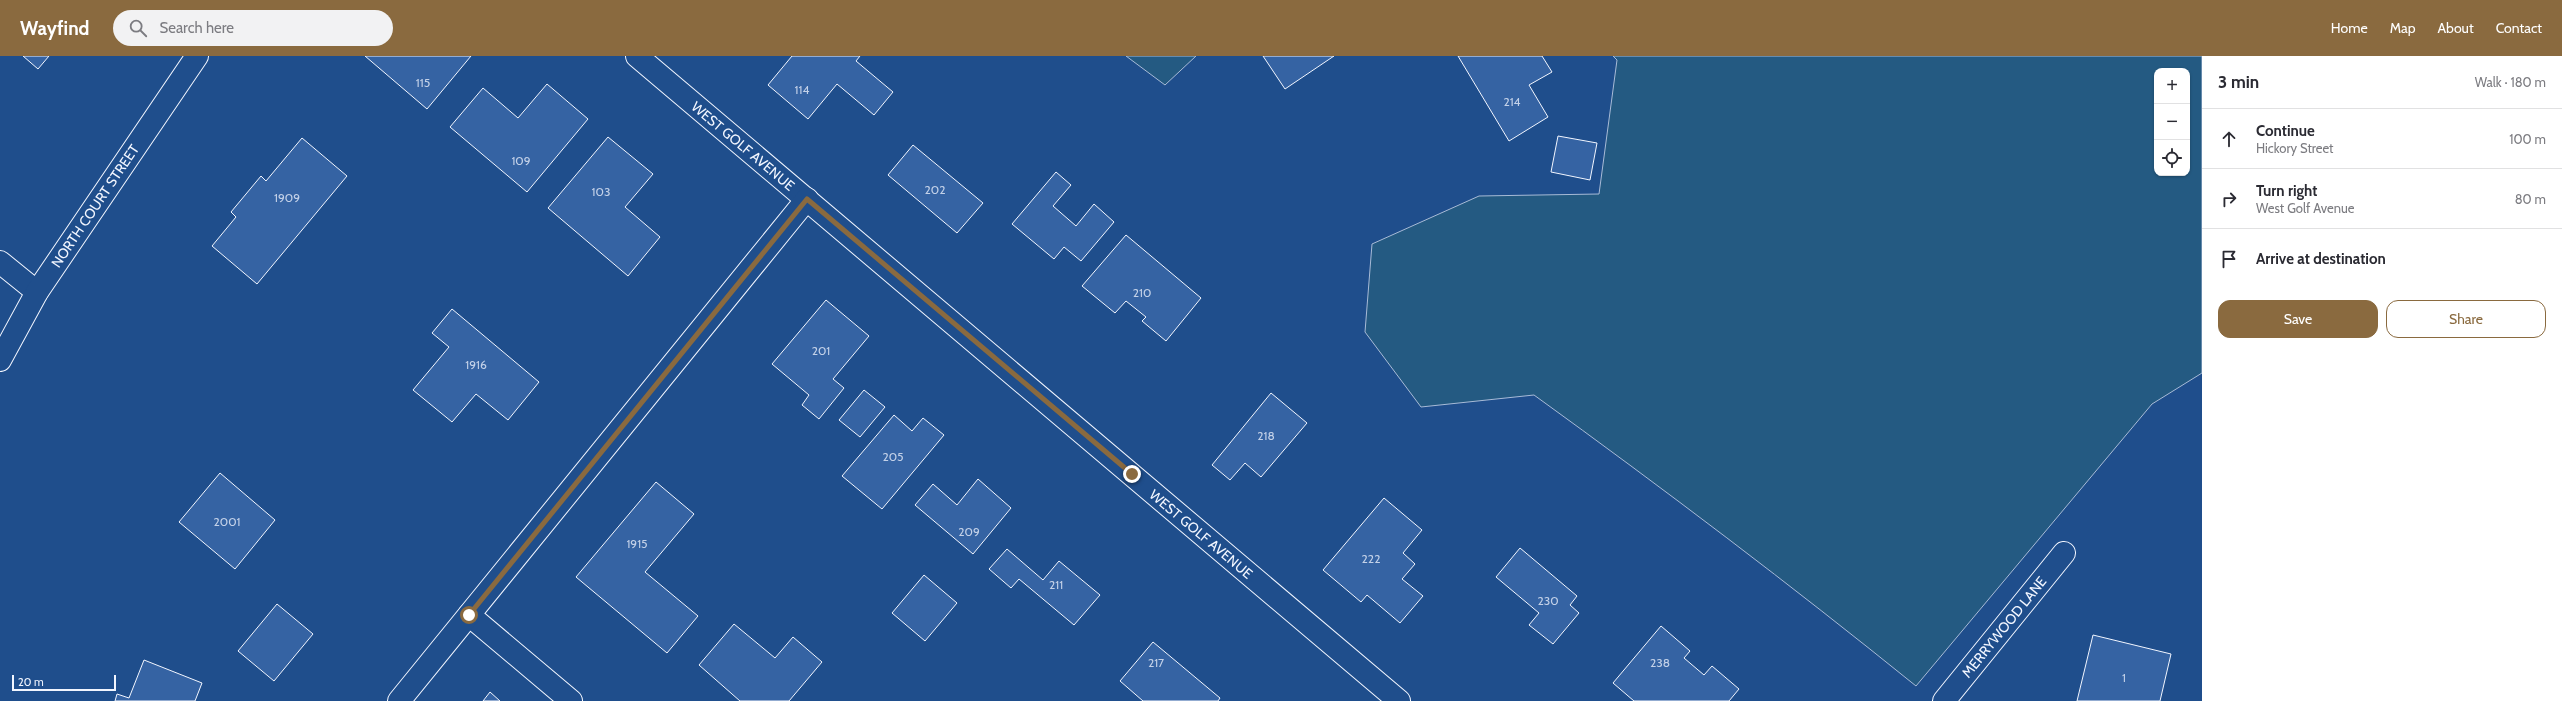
<!DOCTYPE html>
<html lang="en">
<head>
<meta charset="utf-8">
<style>
  :root { --surface:#fff; --page:#f2f2f3; --text:#2b2b33; --muted:#7c7c81; --line:#e1e1e2; --accent:#8a6a3f }
  body { margin:0; font-family:Cabin,sans-serif; background:var(--page); color:var(--text) }
  .controls { position:absolute; right:12px; top:12px; display:grid; overflow:hidden; border-radius:8px; box-shadow:0 1px 3px #0004 }
  .controls button { width:36px; height:36px; display:grid; place-items:center; padding:0; border:0; border-bottom:1px solid var(--line); background:var(--surface); color:var(--text); font:20px sans-serif }
  .scale { position:absolute; left:12px; bottom:10px; width:104px; box-sizing:border-box; padding-left:4px; border:2px solid #f2f6ff; border-top:0; font-size:11px; line-height:14px; white-space:nowrap; color:#f2f6ff; -webkit-text-stroke:3px #1f4e8c; paint-order:stroke }
  .stop { position:absolute; width:12px; height:12px; margin:-9px; border:3px solid #8a6a3f; border-radius:50%; background:#fff }
  .stop.end { background:#8a6a3f; border-color:#fff; box-shadow:0 1px 4px #0008 }
  .list { margin:0; padding:0; list-style:none }
  h2 { display:flex; justify-content:space-between; align-items:center; height:52px; margin:0; padding:0 16px; font-size:17px }
  h2 small { font-size:13px; font-weight:400; color:var(--muted) }
  .list li { display:grid; grid-template-columns:26px 1fr auto; gap:12px; align-items:center; box-sizing:border-box; height:60px; padding:0 16px; border-top:1px solid var(--line) }
  .list b { display:block; font-size:15px; white-space:nowrap }
  .list p { margin:0; font-size:13px; white-space:nowrap; color:var(--muted) }
  .list em { font-size:13px; font-style:normal; color:var(--muted) }
  .actions { display:flex; gap:8px; padding:12px 16px }
  .actions a { flex:1; padding:9px 0; border:1px solid var(--accent); border-radius:12px; text-align:center; font-size:14px; color:var(--accent) }
  .actions .main { background:var(--accent); color:#fff }
  .icon { flex:none; width:22px; height:22px; fill:none; stroke:currentColor; stroke-width:2; stroke-linecap:round; stroke-linejoin:round }
  .map { position:relative; flex:none; width:2202px; height:645px; overflow:hidden }
  header { display:flex; align-items:center; gap:24px; box-sizing:border-box; height:56px; padding:0 20px; background:var(--accent); color:#fff }
  header strong { font-size:19px }
  nav { display:flex; gap:22px; margin-inline-start:auto; font-size:14px }
  .search { width:280px; height:36px; background:var(--page); display:flex; align-items:center; gap:10px; box-sizing:border-box; padding:0 14px; border-radius:22px; color:var(--muted); font-size:15px }
  main { display:flex }
  aside { flex:1; background:var(--surface) }
  .map>svg:first-child { display:block }
</style>
</head>
<body>
<header>
<strong>Wayfind</strong>
<div class="search"><svg class="icon" aria-label="search" viewBox="0 0 24 24"><circle cx="10" cy="10" r="6"/><path d="M15 15l6 6"/></svg>Search here</div>
<nav><a>Home</a><a>Map</a><a>About</a><a>Contact</a></nav>
</header>
<main>
<div class="map">
<svg width="2202" height="645" viewBox="0 0 2202 645">
  <rect width="100%" height="100%" fill="#1f4e8c"/>
  <g fill="#245a82" stroke="#a8bbd7" fill-rule="evenodd">
    <path d="M1126,0H1196L1165,29Z"/>
    <path d="M1613,0H2202V317L2152,348L1916,630C1791,529 1664,433 1534,339L1421,351L1365,276L1372,188L1479,140L1599,138L1617,4ZM2157,15H2187V117H2157Z"/>
  </g>
  <g fill="#3563a3" stroke="#f2f6ff">
    <path d="M23,0H49L38,13Z"/>
    <path d="M365,0H471L427,53Z"/>
    <path d="M792,0H860L856,5L893,36L874,59L837,28L808,63L768,29Z"/>
    <path d="M1263,0H1334L1285,33Z"/>
    <path d="M1458,0H1542L1552,16L1529,29L1548,61L1509,85Z"/>
    <path d="M547,28L588,63L527,136L450,71L483,32L518,62Z"/>
    <path d="M1558,80L1597,87L1590,124L1551,116Z"/>
    <path d="M608,81L653,118L625,151L660,181L628,220L548,152Z"/>
    <path d="M302,82L347,120L257,228L212,190L236,161L231,156L261,120L266,125Z"/>
    <path d="M913,89L983,147L957,177L888,119Z"/>
    <path d="M1056,116L1071,129L1053,150L1076,170L1094,148L1114,166L1081,205L1064,191L1054,203L1012,168Z"/>
    <path d="M1126,179L1201,242L1166,285L1142,265L1146,261L1126,245L1115,257L1082,230Z"/>
    <path d="M826,244L869,280L833,323L844,332L819,363L802,349L809,339L772,308Z"/>
    <path d="M452,253L539,326L508,364L476,338L452,366L413,334L449,291L432,277Z"/>
    <path d="M864,334L885,351L860,381L839,364Z"/>
    <path d="M1271,337L1307,367L1261,421L1245,407L1230,424L1212,409Z"/>
    <path d="M894,359L912,375L923,362L944,379L882,453L842,420Z"/>
    <path d="M220,417L275,464L235,513L179,466Z"/>
    <path d="M978,423L1011,452L973,498L915,449L933,428L957,449Z"/>
    <path d="M656,426L694,458L645,516L698,560L667,597L576,521Z"/>
    <path d="M1384,442L1422,474L1403,497L1415,508L1402,523L1423,540L1400,567L1367,539L1361,546L1323,514Z"/>
    <path d="M1520,492L1577,540L1570,549L1579,557L1553,588L1529,569L1539,557L1496,521Z"/>
    <path d="M1007,493L1043,524L1059,505L1100,539L1074,569L1019,523L1011,532L989,513Z"/>
    <path d="M924,519L957,547L925,585L892,557Z"/>
    <path d="M277,548L313,578L274,625L238,595Z"/>
    <path d="M734,568L775,602L793,581L822,606L789,645H740L699,609Z"/>
    <path d="M1661,570L1690,595L1684,602L1704,619L1712,610L1739,633L1729,645H1634L1613,627Z"/>
    <path d="M2093,579L2171,598L2160,645H2077Z"/>
    <path d="M1153,586L1220,642L1218,645H1143L1120,625Z"/>
    <path d="M144,604L202,627L195,645H115L117,638L129,642Z"/>
    <path d="M490,636L500,645H483Z"/>
  </g>
  <g fill="none" stroke-linecap="round" stroke-linejoin="round">
    <g stroke="#f2f6ff" stroke-width="24">
      <g id="minor">
        <path d="M637,0L1399,645"/>
        <path d="M0,206L37,236"/>
        <path d="M469,559L571,645"/>
        <path d="M399,645L807,143"/>
        <path d="M1944,645L2064,497"/>
      </g>
    </g>
    <g stroke="#f2f6ff" stroke-width="24">
      <path id="secondary" d="M0,304L37,236L197,0"/>
    </g>
    <use href="#minor" stroke="#1f4e8c" stroke-width="22"/>
    <use href="#secondary" stroke="#1f4e8c" stroke-width="22"/>
  </g>
  <g fill="none" stroke-linecap="round" stroke-linejoin="round">
    <path stroke="#8a6a3f" stroke-width="5" d="M469,559L807,143L1132,418"/>
  </g>
  <g text-anchor="middle" dominant-baseline="central" stroke-width="3" stroke-linejoin="round" paint-order="stroke">
    <g font-size="12" fill="#c3d1e8">
      <text x="423" y="26">115</text>
      <text x="802" y="33">114</text>
      <text x="1512" y="45">214</text>
      <text x="521" y="104">109</text>
      <text x="935" y="133">202</text>
      <text x="601" y="135">103</text>
      <text x="287" y="141">1909</text>
      <text x="1142" y="236">210</text>
      <text x="821" y="294">201</text>
      <text x="476" y="308">1916</text>
      <text x="1266" y="379">218</text>
      <text x="893" y="400">205</text>
      <text x="227" y="465">2001</text>
      <text x="969" y="475">209</text>
      <text x="637" y="487">1915</text>
      <text x="1371" y="502">222</text>
      <text x="1056" y="528">211</text>
      <text x="1548" y="544">230</text>
      <text x="1156" y="606">217</text>
      <text x="1660" y="606">238</text>
      <text x="2124" y="621">1</text>
    </g>
    <g font-size="14" fill="#f2f6ff" stroke="#1f4e8c">
      <text transform="translate(743 90) rotate(40)">WEST GOLF AVENUE</text>
      <text transform="translate(95 150) rotate(-56)">NORTH COURT STREET</text>
      <text transform="translate(1201 478) rotate(40)">WEST GOLF AVENUE</text>
      <text transform="translate(2004 571) rotate(-51)">MERRYWOOD LANE</text>
    </g>
  </g>
</svg>
<div class="controls">
<button>+</button>
<button>−</button>
<button><svg class="icon" aria-label="locate" viewBox="0 0 24 24"><circle cx="12" cy="12" r="6"/><path d="M12 2v4M12 18v4M2 12h4M18 12h4"/></svg></button>
</div>
<div class="scale">20 m</div>
<div class="stop" style="left:469px;top:559px"></div>
<div class="stop end" style="left:1132px;top:418px"></div>
</div>
<aside>
<h2>3 min<small>Walk · 180 m</small></h2>
<ul class="list">
<li><svg class="icon" aria-label="ahead" viewBox="0 0 24 24"><path d="M12 20V5M6 11l6-6 6 6"/></svg><div><b>Continue</b><p>Hickory Street</p></div><em>100 m</em></li>
<li><svg class="icon" aria-label="right" viewBox="0 0 24 24"><path d="M7 20v-9h11M14 6l5 5-5 5"/></svg><div><b>Turn right</b><p>West Golf Avenue</p></div><em>80 m</em></li>
<li><svg class="icon" aria-label="arrive" viewBox="0 0 24 24"><path d="M6 21V4h12l-3 4 3 4H6"/></svg><div><b>Arrive at destination</b></div></li>
</ul>
<div class="actions"><a class="main">Save</a><a>Share</a></div>
</aside>
</main>
</body>
</html>
